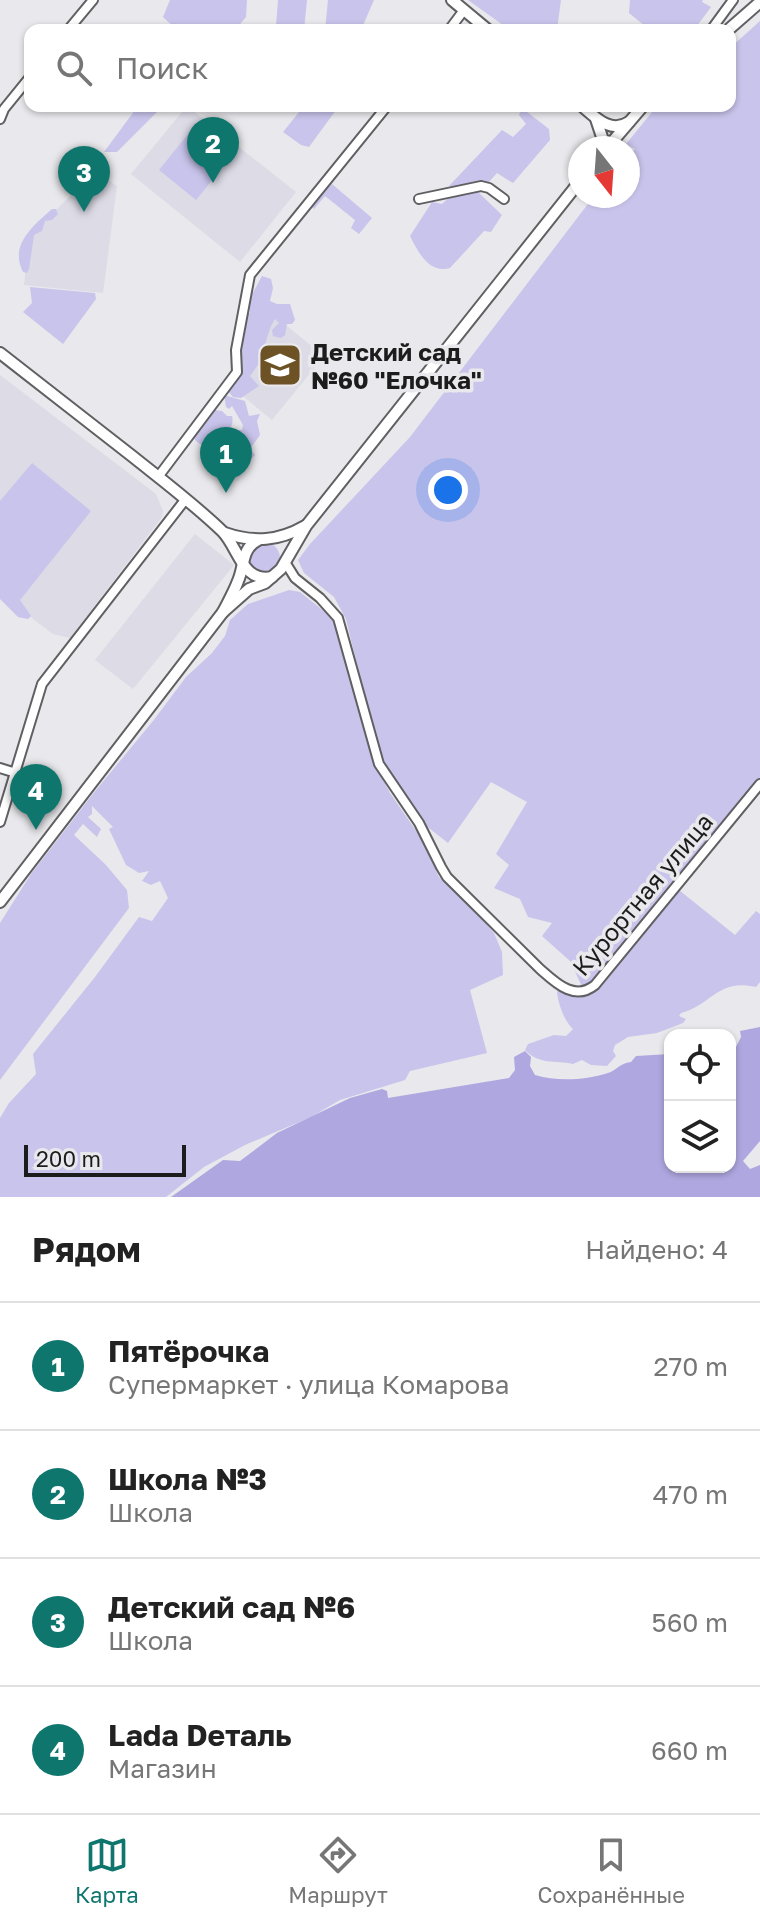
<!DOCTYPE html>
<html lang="ru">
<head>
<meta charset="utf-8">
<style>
  :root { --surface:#fff; --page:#f2f2f2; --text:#222; --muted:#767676; --line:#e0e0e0; --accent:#0f766e }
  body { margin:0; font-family:"Golos Text",sans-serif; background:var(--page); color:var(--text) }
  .controls { position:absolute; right:24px; bottom:24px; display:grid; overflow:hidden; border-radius:16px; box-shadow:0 2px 6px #0004 }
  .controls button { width:72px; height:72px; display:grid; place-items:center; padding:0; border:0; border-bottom:2px solid var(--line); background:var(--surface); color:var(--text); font:40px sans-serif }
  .compass { position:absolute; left:568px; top:136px; width:72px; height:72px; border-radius:50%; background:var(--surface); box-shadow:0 2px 6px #0004; rotate:163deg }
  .scale { position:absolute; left:24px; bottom:20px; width:162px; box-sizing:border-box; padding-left:8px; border:4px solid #1c1c1d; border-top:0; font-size:22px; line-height:28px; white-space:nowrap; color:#1c1c1d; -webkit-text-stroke:6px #e9e8ec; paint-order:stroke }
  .you { position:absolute; left:448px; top:490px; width:28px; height:28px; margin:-20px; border:6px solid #fff; border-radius:50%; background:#1a73e8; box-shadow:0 0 0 12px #1a73e833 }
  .badge { display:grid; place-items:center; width:52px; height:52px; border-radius:50%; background:var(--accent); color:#fff; font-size:26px; font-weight:700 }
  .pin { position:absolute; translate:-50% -66px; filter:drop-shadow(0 2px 4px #0008) }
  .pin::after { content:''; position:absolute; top:42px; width:28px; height:24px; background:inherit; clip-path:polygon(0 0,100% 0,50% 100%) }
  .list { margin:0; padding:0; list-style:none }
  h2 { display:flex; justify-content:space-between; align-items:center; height:104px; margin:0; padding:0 32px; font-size:34px }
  h2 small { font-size:26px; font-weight:400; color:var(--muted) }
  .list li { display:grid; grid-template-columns:52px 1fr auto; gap:24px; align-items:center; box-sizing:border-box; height:128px; padding:0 32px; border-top:2px solid var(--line) }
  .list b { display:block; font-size:30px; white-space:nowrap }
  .list p { margin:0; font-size:26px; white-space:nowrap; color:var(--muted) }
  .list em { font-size:26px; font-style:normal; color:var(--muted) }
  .icon { flex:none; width:44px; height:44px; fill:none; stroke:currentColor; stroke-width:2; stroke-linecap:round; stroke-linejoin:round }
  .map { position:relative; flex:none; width:760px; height:1197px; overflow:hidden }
  .search { position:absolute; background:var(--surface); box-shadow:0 2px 6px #0004; left:24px; right:24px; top:24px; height:88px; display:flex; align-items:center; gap:20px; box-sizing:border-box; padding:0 28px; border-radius:16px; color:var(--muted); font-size:30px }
  .sheet { height:616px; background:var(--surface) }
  nav { display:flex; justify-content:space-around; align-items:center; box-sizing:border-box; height:112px; border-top:2px solid var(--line); background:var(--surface); font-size:22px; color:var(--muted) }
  nav a { display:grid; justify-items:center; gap:4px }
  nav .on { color:var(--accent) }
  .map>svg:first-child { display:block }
</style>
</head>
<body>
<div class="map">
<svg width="760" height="1197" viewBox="0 0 760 1197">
  <rect width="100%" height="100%" fill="#e9e8ec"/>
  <g fill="#dcdbe6">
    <path d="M187,106L296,192L240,262L131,174Z"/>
    <path d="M95,171L117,186L103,293L24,285L29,237Z"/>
    <path d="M271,313L324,356L272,420L232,387Z"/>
    <path d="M0,375L156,494L163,511L162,517L70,638L53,634L0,594Z"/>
    <path d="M195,534L234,565L133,689L95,660Z"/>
  </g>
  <g fill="#c9c4eb">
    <path d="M170,0H247L246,17L235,30H177L163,17Z"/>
    <path d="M278,0H307L304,30H279L276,26Z"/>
    <path d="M328,0H374L361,30H325Z"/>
    <path d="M468,0H561L557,30H510Z"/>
    <path d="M630,0H703L702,2L711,7L694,30H650L629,13Z"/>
    <path d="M760,21V779L682,873L674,886L735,935L756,911L760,914V982L756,987C718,978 713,1004 681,1013L679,1016L686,1019L683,1023L657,1033L628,1037L615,1045L613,1051L616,1056L607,1066L591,1065L582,1060L573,1064C555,1060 539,1065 525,1050L528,1044L554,1035L566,1036L573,1029C564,1021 557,1001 557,990L565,994L586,995L570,961L542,936L552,923L528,917L520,899L494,888L509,865L496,854L527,802L491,782L448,843L425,825L383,765L374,736L346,619L334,597L304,573L298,560L310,544L410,437L594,196H628V157L635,149L626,144L657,106H730V48Z"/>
    <path d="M138,106H163L117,152H104Z"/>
    <path d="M304,106H339L309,147L301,145L283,132Z"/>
    <path d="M522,108L549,129L550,140L513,183L497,173L479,193L502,215L491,232L484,231L450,268C429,274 418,252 410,236L432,202L442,204L456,191L449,186L502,130L513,137L526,124L519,115Z"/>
    <path d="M189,133L226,163L196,200L159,170Z"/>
    <path d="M332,184L372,218L359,234L351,228L355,220L325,196L314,209L310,205Z"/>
    <path d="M52,209H56L58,214L52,220L45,221L42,231L34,235L29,269L27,273L23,272C9,245 33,226 52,209Z"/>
    <path d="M262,276L271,279L273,288L270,301L277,304H290L295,320L292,324H287L285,335L281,338L273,336L272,330L279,323L275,319C266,333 268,343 259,356L262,359L250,376L259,386L241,398L233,397L225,388L238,372L237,351L244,316L250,313L248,302Z"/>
    <path d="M30,287L95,293L96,299L63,344L23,312L32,303Z"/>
    <path d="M224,395L245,401L249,416L260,414L257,421L260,435L250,449L255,455L251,459L235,448L236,440L233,433L235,430H242L243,425L232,406L229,409L226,407Z"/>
    <path d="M214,410L222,411L227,416H232C235,428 226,432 218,436L215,446C206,448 196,444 193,436Z"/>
    <path d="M32,463L91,511L20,600L31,616L28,619L18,617L0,599V501Z"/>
    <circle cx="264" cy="558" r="16"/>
    <path d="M289,590L300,592L335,620L373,760L390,793L421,838L439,877L469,904L494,933L502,952L503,975L470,990L487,1053L410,1071L405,1080L340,1100L311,1117L245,1145L204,1167L166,1197H0V1118L9,1103L36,1074L33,1054L95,977L139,917L152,921L168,898L160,881L151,885L142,881L149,871L139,873L126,865L109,829L113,827L92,806V814L88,817L101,829L97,837L83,824L74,835L106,865L127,890L129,908L0,1080V923L31,874L96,790L153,721L186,677L212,653L225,636L230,620L248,604Z"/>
  </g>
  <path fill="#afa7e0" d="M760,1027V1141L743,1161L750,1169L760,1165V1197H171L223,1160L240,1161L277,1133L350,1098L382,1089L387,1091L388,1098L509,1078L515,1070L514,1057L525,1051L531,1057L530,1066L535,1075C558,1082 585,1080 608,1073C617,1070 620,1063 631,1062L636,1056L670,1054V1167H730V1053L734,1051L741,1037L740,1031Z"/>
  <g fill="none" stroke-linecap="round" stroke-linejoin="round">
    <g stroke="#605f62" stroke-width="12">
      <g id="minor">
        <path d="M68,30L93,0"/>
        <path d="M449,30L464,10"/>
        <path d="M711,30L733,0"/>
        <path d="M0,119L4,109L30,77"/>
        <path d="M419,199L481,186L489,188L504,199"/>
        <path d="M158,477L237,372L236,350L250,275L387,106"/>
        <path d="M285,562L295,578L320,598L338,618L379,764L419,823L441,867L447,877L539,968C555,982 574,1002 595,985L760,784"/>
        <path d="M0,768L16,773"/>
        <path d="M0,822L42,684L185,500"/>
      </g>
    </g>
    <g stroke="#605f62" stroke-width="14">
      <g id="major">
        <path d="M452,0L488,30"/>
        <path d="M728,30L760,2"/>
        <path d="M582,106C596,118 611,134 629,122"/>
        <path d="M596,119L603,140L601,148"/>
        <path d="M607,148L643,106"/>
        <path d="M0,353C44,387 88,422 132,456C162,480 194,504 222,531C239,548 242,583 272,577"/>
        <path d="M225,533C254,543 279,541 305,526"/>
        <path d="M223,612L249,589L265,583L281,569L306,526L580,181"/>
        <path d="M0,902L223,612C228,602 234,592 238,581C245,565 241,549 258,540"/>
      </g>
    </g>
    <use href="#minor" stroke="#fff" stroke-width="8"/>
    <use href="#major" stroke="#fff" stroke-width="10"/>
  </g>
  <defs>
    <g id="school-square" transform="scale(2.3)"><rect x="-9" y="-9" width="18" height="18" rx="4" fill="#6c5224" stroke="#e9e8ec"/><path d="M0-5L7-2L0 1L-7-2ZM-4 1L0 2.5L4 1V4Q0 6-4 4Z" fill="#fff"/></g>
  </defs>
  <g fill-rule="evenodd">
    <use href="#school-square" x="280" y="365"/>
  </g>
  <g text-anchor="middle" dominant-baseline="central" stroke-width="7" stroke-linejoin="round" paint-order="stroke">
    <g font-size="24" font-weight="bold" fill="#1c1c1d" stroke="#e9e8ec" text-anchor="start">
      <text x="311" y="351">Детский сад<tspan x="311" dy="28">№60 "Елочка"</tspan></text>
    </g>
    <g font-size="24" fill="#1c1c1d" stroke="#e9e8ec">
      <text transform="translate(642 894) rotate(-50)">Курортная улица</text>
    </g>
  </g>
</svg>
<div class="controls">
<button><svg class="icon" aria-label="locate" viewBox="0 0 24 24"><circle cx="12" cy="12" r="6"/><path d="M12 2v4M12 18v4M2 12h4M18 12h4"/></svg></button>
<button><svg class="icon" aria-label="layers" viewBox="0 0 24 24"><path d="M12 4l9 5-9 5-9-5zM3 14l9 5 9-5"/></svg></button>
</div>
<svg class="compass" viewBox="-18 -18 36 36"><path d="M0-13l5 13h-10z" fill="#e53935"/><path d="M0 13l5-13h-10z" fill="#767676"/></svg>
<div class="scale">200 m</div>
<div class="you"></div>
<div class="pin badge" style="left:226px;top:493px">1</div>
<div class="pin badge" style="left:213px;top:183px">2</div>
<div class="pin badge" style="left:84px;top:212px">3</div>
<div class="pin badge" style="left:36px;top:830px">4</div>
<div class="search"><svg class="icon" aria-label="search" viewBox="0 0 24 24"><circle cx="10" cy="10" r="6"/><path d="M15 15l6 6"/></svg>Поиск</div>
</div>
<section class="sheet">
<h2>Рядом<small>Найдено: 4</small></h2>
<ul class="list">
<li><span class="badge">1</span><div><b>Пятёрочка</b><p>Супермаркет · улица Комарова</p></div><em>270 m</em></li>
<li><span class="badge">2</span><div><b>Школа №3</b><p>Школа</p></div><em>470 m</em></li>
<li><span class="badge">3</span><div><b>Детский сад №6</b><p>Школа</p></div><em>560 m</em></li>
<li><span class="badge">4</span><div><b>Lada Dеталь</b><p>Магазин</p></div><em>660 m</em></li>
</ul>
</section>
<nav>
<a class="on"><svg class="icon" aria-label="map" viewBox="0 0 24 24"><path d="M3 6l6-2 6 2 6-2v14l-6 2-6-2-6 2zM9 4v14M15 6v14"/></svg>Карта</a>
<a><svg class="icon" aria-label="directions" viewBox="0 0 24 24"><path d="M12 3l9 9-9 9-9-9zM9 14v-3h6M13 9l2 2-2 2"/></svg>Маршрут</a>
<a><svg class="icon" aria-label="saved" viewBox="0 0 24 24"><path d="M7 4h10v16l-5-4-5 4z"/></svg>Сохранённые</a>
</nav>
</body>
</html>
